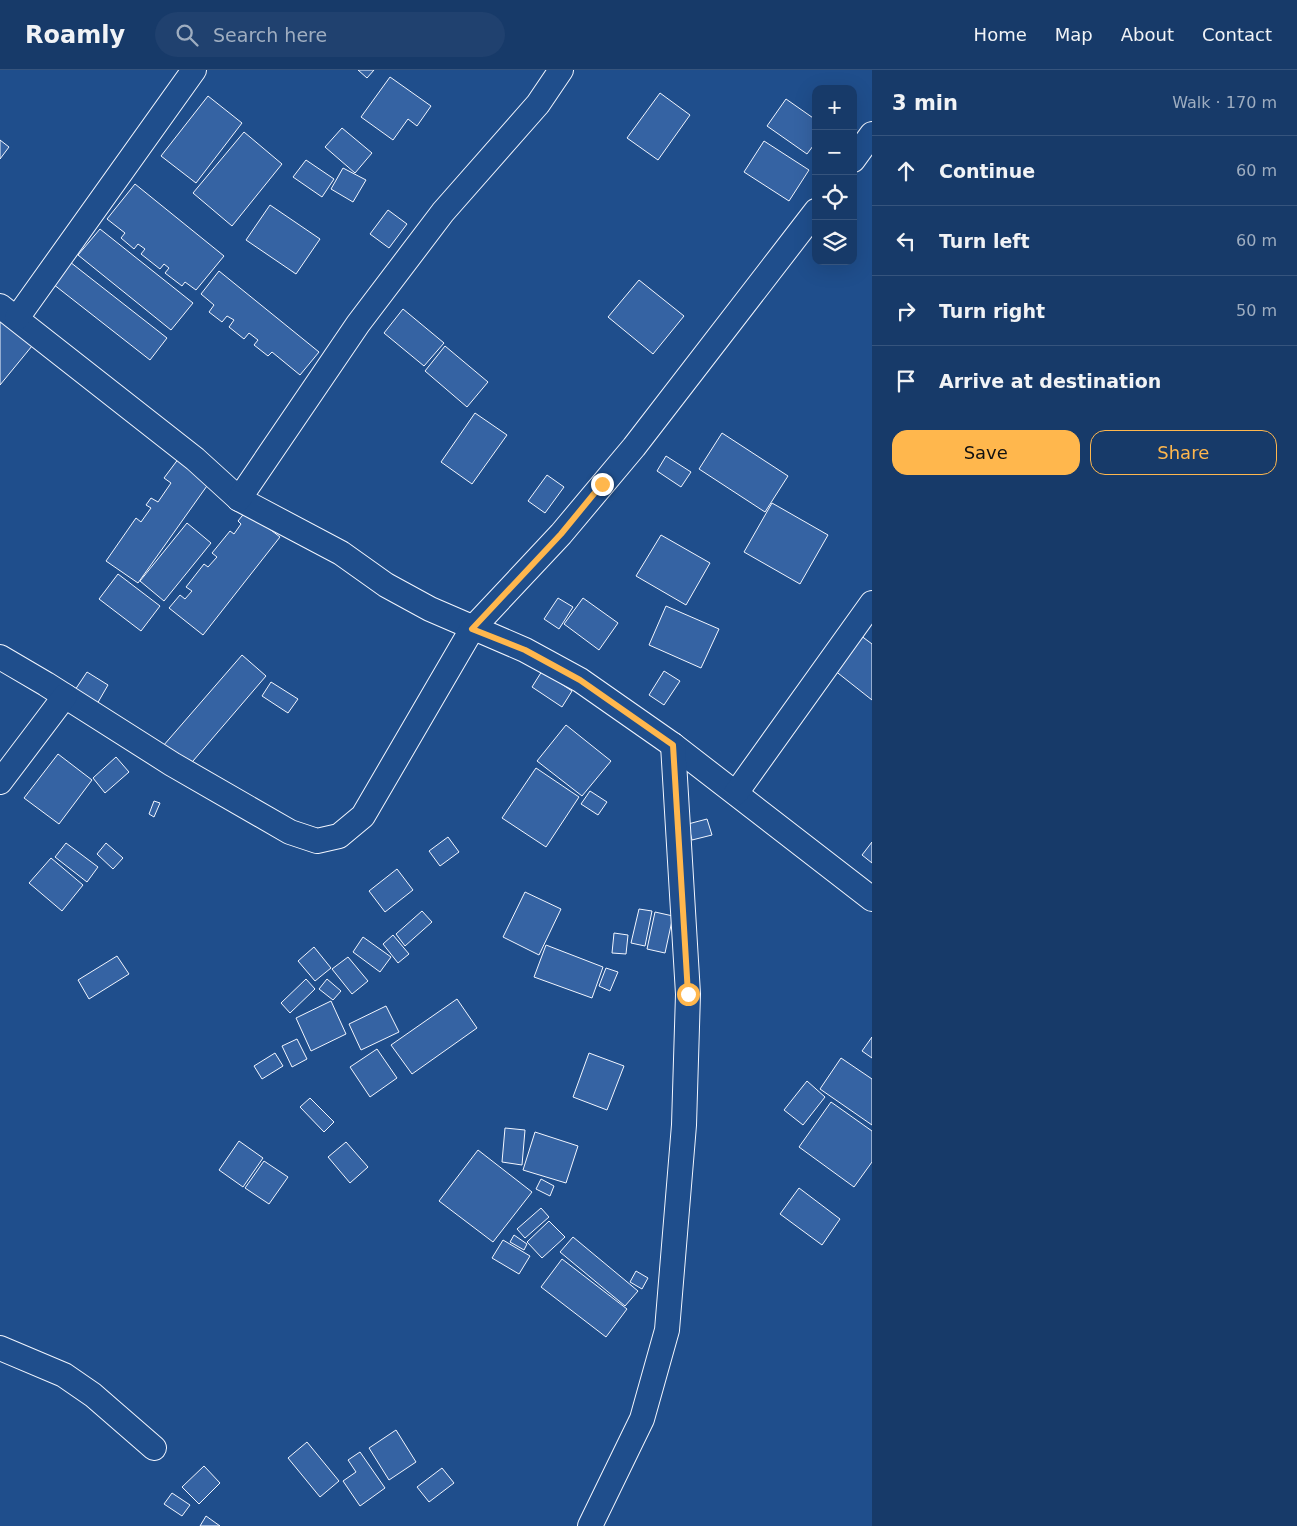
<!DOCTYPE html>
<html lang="en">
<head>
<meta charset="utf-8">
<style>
  :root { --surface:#173a69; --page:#20416f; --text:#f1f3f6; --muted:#9eadc0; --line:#36547d; --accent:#ffb74d }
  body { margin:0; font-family:"DejaVu Sans",sans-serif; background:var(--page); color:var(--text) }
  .controls { position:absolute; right:15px; top:15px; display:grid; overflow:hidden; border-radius:10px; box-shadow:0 5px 20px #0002 }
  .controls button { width:45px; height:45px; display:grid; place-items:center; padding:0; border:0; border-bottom:1px solid var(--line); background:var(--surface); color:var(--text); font:25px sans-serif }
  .stop { position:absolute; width:15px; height:15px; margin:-11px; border:4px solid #ffb74d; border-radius:50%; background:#fff }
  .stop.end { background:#ffb74d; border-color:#fff; box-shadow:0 1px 5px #0008 }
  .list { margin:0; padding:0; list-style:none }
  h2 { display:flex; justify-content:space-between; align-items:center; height:65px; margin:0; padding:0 20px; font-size:21px }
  h2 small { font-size:16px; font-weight:400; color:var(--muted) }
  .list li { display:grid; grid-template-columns:32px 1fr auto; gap:15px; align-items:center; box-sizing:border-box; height:70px; padding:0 20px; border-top:1px solid var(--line) }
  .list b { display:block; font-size:19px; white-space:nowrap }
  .list em { font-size:16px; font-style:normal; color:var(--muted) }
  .actions { display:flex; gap:10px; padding:15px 20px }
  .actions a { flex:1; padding:11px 0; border:1px solid var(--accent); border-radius:15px; text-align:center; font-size:18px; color:var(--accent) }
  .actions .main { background:var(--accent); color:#111 }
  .icon { flex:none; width:28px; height:28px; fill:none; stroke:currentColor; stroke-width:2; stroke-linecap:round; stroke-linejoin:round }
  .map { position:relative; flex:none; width:872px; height:1456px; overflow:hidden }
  header { display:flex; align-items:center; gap:30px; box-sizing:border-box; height:70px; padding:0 25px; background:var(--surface); border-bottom:1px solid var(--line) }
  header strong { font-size:24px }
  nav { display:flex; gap:28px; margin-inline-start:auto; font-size:18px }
  .search { width:350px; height:45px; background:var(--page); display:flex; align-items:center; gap:12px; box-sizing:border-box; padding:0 18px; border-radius:28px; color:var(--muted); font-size:19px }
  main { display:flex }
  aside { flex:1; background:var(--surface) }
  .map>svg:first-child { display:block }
</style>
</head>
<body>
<header>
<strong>Roamly</strong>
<div class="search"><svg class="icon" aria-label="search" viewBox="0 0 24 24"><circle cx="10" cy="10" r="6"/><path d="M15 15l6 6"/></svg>Search here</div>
<nav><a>Home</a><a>Map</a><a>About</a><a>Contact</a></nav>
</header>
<main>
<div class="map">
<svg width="872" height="1456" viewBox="0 0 872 1456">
  <rect width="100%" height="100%" fill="#1f4e8c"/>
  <g fill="#3563a3" stroke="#f2f6ff">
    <path d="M358,0H374L367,8Z"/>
    <path d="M390,7L431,36L417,56L408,49L393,70L361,47Z"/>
    <path d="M660,23L690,45L658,90L627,68Z"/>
    <path d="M208,26L242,53L196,113L161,86Z"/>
    <path d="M786,29L816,50V72L807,84L767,56Z"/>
    <path d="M342,58L372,83L355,103L325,77Z"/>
    <path d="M244,62L282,94L232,156L193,123Z"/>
    <path d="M0,70L9,77L0,89Z"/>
    <path d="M764,71L809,100L789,131L744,102Z"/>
    <path d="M306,90L334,109L322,127L293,107Z"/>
    <path d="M343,98L366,110L353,132L331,119Z"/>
    <path d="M135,114L224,186L196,220L185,212L182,216L165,203L169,198L164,194L160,199L141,184L145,179L138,174L134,179L121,168L125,163L107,149Z"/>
    <path d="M270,135L320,169L296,204L246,170Z"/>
    <path d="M388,140L407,154L389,178L370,164Z"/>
    <path d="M100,159L193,233L171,260L78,185Z"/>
    <path d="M70,192L167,268L150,290L53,214Z"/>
    <path d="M219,201L319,282L300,305L272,282L268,286L254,275L258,270L249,263L244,269L229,257L234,250L227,246L222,252L209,242L214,235L201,224Z"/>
    <path d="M639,210L684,246L653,284L608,247Z"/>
    <path d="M403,239L444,273L424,296L384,263Z"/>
    <path d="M0,251L32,276L0,315Z"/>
    <path d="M445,276L488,312L467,337L425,301Z"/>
    <path d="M475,343L507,365L472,414L441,392Z"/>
    <path d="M722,363L788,406L765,442L699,399Z"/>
    <path d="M182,384L214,406L138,513L106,491L136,448L141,452L151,438L146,435L151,428L158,432L171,413L164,408Z"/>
    <path d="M666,386L691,402L681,417L657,401Z"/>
    <path d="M547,405L564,417L545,443L528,431Z"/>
    <path d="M772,433L828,465L800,514L744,482Z"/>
    <path d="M246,441L280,467L203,565L169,538L180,525L185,529L192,521L186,517L204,494L208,497L217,487L212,483L230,461L234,464L241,454L238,451Z"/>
    <path d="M187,453L211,473L164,531L140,511Z"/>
    <path d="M661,465L710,493L686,535L636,506Z"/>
    <path d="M118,504L160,536L141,561L99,529Z"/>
    <path d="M558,528L573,537L559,559L544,549Z"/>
    <path d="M583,528L618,553L599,580L564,554Z"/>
    <path d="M666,536L719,559L701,598L649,575Z"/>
    <path d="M856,562L872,574V630L829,596Z"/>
    <path d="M242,585L266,606L187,698L163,676Z"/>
    <path d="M542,601L572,621L562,637L532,617Z"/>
    <path d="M664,601L680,611L664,635L649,625Z"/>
    <path d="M87,602L108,615L97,634L75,620Z"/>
    <path d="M271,612L298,629L288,643L262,626Z"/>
    <path d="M566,655L611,691L582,726L537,691Z"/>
    <path d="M58,684L92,710L59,754L24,728Z"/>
    <path d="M116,687L129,702L105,723L93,708Z"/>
    <path d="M536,698L579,727L546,777L502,748Z"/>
    <path d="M590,721L607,732L598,745L581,734Z"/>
    <path d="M154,731L160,733L154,747L149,744Z"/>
    <path d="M707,749L712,765L692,770L688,754Z"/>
    <path d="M448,767L459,782L440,796L429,781Z"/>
    <path d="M872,772V793L862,785Z"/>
    <path d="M66,773L98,797L87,812L55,787Z"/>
    <path d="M106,773L123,788L113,799L97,784Z"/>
    <path d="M51,788L83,815L62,841L29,813Z"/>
    <path d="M397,799L413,820L385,842L369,821Z"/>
    <path d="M525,822L561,839L539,885L503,867Z"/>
    <path d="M639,839L652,841L645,876L631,873Z"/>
    <path d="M422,841L432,852L405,876L396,864Z"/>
    <path d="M655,842L673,846L665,883L647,879Z"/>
    <path d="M614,863L628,865L626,884L612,883Z"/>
    <path d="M393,865L409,884L398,893L383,874Z"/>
    <path d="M363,867L391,887L380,902L353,882Z"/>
    <path d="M546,875L603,897L592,928L534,907Z"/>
    <path d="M314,877L331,898L315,911L298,891Z"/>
    <path d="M117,886L129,904L89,929L78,910Z"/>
    <path d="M348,887L368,911L352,924L332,899Z"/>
    <path d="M606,898L618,902L610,921L599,916Z"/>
    <path d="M306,909L315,919L290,943L281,933Z"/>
    <path d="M327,909L341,921L333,930L319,919Z"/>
    <path d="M457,929L477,958L412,1004L391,975Z"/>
    <path d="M331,931L346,964L311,981L296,948Z"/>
    <path d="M386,936L399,962L361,980L349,954Z"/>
    <path d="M872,967V988L862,981Z"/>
    <path d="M297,969L307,989L292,997L282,976Z"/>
    <path d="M377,979L397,1008L370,1027L350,997Z"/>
    <path d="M275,983L283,996L262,1009L254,996Z"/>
    <path d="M589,983L624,996L607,1040L573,1027Z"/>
    <path d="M841,988L872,1009V1055L820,1019Z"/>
    <path d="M807,1011L825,1027L803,1055L784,1040Z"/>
    <path d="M310,1028L334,1052L324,1062L300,1037Z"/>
    <path d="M831,1032L872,1061V1092L854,1117L799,1077Z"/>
    <path d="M505,1058L525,1060L522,1095L502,1092Z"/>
    <path d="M535,1062L578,1076L566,1113L523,1100Z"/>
    <path d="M239,1071L263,1088L243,1117L219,1100Z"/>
    <path d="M346,1072L368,1097L350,1113L328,1087Z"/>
    <path d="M478,1080L532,1122L493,1172L439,1131Z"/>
    <path d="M264,1091L288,1107L269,1134L245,1118Z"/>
    <path d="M541,1109L554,1116L550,1126L536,1119Z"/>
    <path d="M799,1118L840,1149L822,1175L780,1144Z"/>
    <path d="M541,1138L549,1147L525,1168L517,1159Z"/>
    <path d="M549,1151L565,1167L542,1188L527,1172Z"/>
    <path d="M514,1165L527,1174L524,1180L510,1172Z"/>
    <path d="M573,1167L638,1221L625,1236L560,1182Z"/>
    <path d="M503,1170L530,1186L519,1204L492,1188Z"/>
    <path d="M562,1189L627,1239L606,1267L541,1217Z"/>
    <path d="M636,1201L648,1208L642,1219L630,1212Z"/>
    <path d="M396,1360L416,1392L389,1410L369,1378Z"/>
    <path d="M307,1372L339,1411L320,1427L288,1388Z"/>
    <path d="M360,1382L385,1418L360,1436L343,1411L356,1402L348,1390Z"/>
    <path d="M204,1396L220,1413L199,1434L182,1417Z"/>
    <path d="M442,1398L454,1413L429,1432L417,1417Z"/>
    <path d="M172,1423L190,1435L182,1446L164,1434Z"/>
    <path d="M206,1446L220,1456H200Z"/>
  </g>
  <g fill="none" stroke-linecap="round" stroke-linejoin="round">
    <g stroke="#f2f6ff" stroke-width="26">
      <g id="minor">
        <path d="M853,90L872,64"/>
        <path d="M0,236L195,389L239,429L341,483L386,515L430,539L525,580L580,610L673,675L872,829"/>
        <path d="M17,248L194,0"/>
        <path d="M239,429L358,254L443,142L538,34L561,0"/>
        <path d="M0,587L46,614L172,694L290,762L317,771L339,766L363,746L472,559L561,464L634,377L816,141"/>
        <path d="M0,712L65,626"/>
        <path d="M736,723L872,533"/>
        <path d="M0,1278L64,1305L93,1325L154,1378"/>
        <path d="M590,1456L642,1349L667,1260L684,1055L688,924L673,675"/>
      </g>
    </g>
    <use href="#minor" stroke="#1f4e8c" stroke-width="24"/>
  </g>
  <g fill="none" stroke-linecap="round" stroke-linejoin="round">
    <path stroke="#ffb74d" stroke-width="6" d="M602,414L561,464L472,559L525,580L580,610L673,675L688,924"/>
  </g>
</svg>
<div class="controls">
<button>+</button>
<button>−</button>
<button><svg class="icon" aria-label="locate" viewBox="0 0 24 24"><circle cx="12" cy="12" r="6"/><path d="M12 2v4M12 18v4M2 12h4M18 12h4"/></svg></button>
<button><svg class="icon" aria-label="layers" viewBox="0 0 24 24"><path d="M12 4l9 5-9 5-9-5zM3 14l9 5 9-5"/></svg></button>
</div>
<div class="stop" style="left:688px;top:924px"></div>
<div class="stop end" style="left:602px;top:414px"></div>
</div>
<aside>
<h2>3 min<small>Walk · 170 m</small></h2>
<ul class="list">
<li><svg class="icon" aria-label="ahead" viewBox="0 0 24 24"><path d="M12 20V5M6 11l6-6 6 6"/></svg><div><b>Continue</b></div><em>60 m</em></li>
<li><svg class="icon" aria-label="left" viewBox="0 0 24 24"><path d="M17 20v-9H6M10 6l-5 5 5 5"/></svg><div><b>Turn left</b></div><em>60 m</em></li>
<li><svg class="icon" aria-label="right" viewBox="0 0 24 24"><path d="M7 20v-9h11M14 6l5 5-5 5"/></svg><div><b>Turn right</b></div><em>50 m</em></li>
<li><svg class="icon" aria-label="arrive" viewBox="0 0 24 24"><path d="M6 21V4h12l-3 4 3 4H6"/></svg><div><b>Arrive at destination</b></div></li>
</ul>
<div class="actions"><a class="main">Save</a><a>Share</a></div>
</aside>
</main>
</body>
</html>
